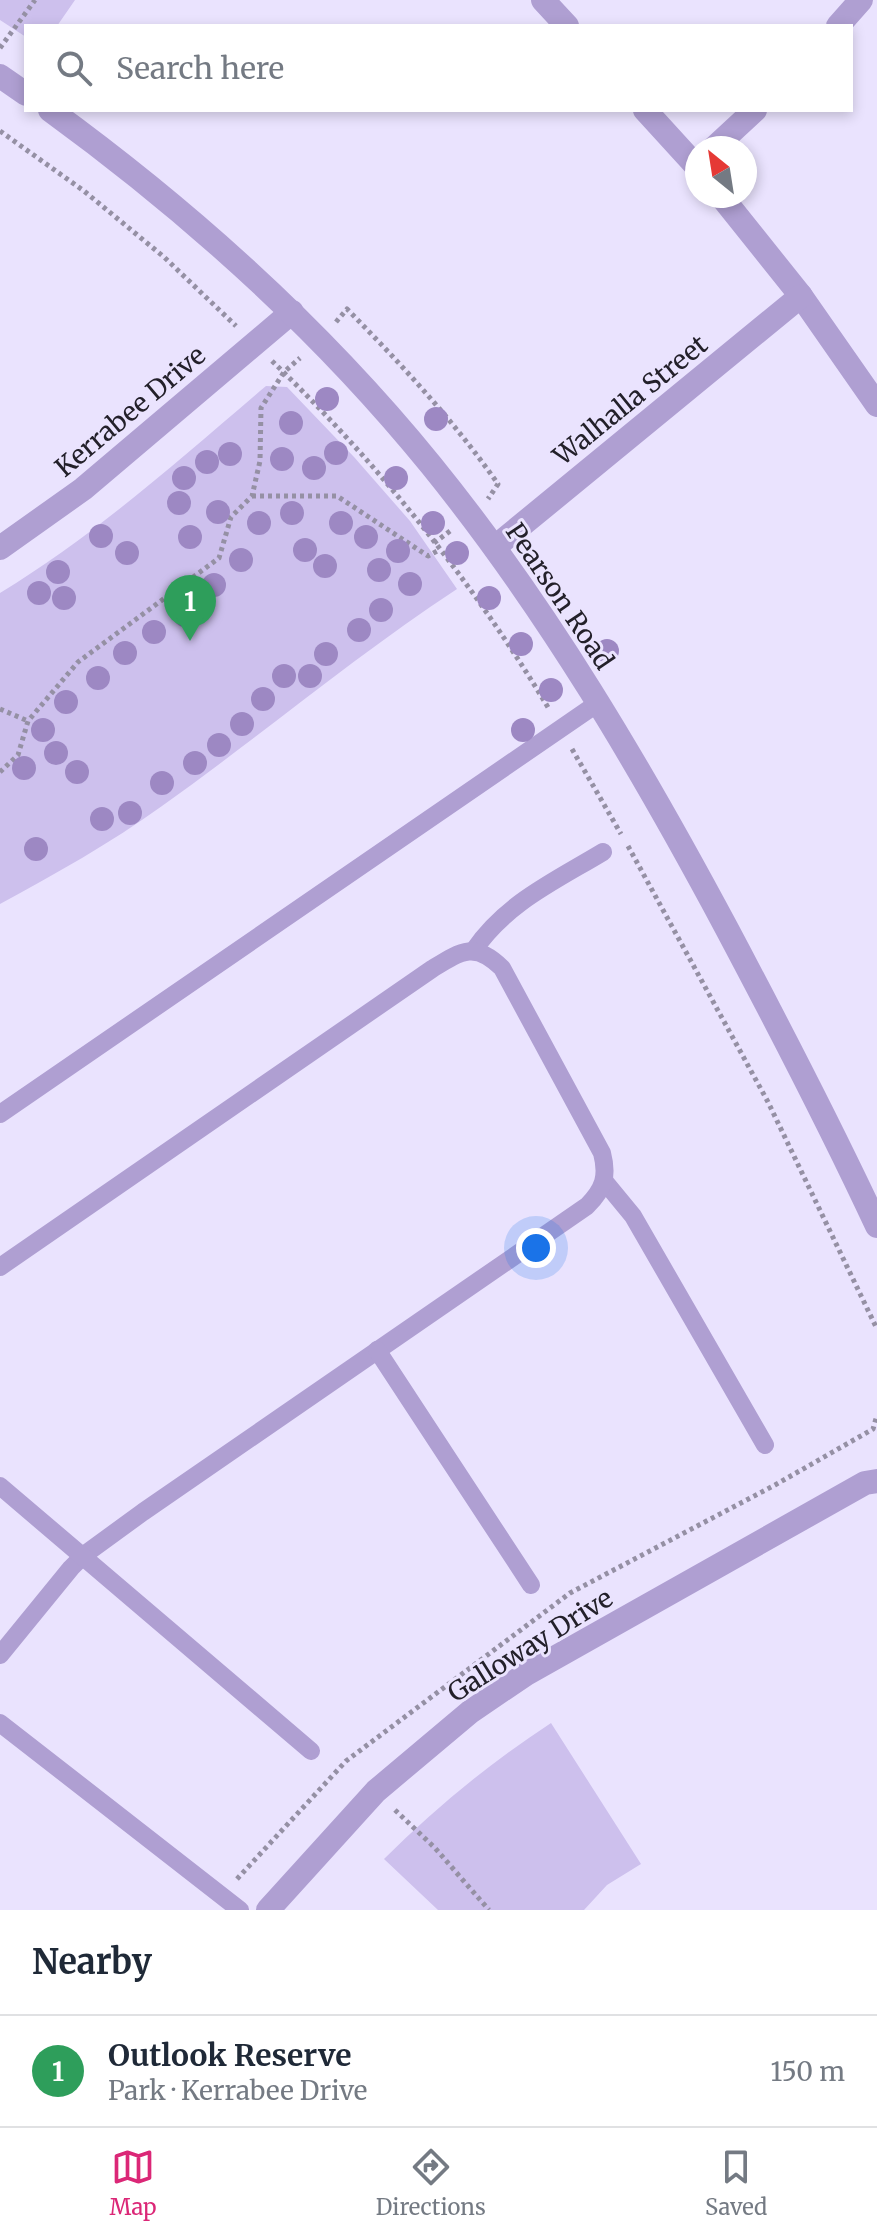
<!DOCTYPE html>
<html lang="en">
<head>
<meta charset="utf-8">
<style>
  :root { --surface:#fff; --page:#f6f6f7; --text:#1f2937; --muted:#747a83; --line:#e0e1e3; --accent:#db2777 }
  body { margin:0; font-family:Merriweather,serif; background:var(--page); color:var(--text) }
  .compass { position:absolute; left:685px; top:136px; width:72px; height:72px; border-radius:50%; background:var(--surface); box-shadow:0 4px 12px #0003; rotate:330deg }
  .you { position:absolute; left:536px; top:1248px; width:28px; height:28px; margin:-20px; border:6px solid #fff; border-radius:50%; background:#1a73e8; box-shadow:0 0 0 12px #1a73e833 }
  .badge { display:grid; place-items:center; width:52px; height:52px; border-radius:50%; background:var(--accent); color:#fff; font-size:26px; font-weight:700 }
  .pin { position:absolute; translate:-50% -66px; filter:drop-shadow(0 2px 4px #0008) }
  .pin::after { content:''; position:absolute; top:42px; width:28px; height:24px; background:inherit; clip-path:polygon(0 0,100% 0,50% 100%) }
  .list { margin:0; padding:0; list-style:none }
  h2 { display:flex; justify-content:space-between; align-items:center; height:104px; margin:0; padding:0 32px; font-size:34px }
  h2 small { font-size:26px; font-weight:400; color:var(--muted) }
  .list li { display:grid; grid-template-columns:52px 1fr auto; gap:24px; align-items:center; box-sizing:border-box; height:112px; padding:0 32px; border-top:2px solid var(--line) }
  .list b { display:block; font-size:30px; white-space:nowrap }
  .list p { margin:0; font-size:26px; white-space:nowrap; color:var(--muted) }
  .list em { font-size:26px; font-style:normal; color:var(--muted) }
  .icon { flex:none; width:44px; height:44px; fill:none; stroke:currentColor; stroke-width:2; stroke-linecap:round; stroke-linejoin:round }
  .map { position:relative; flex:none; width:877px; height:1910px; overflow:hidden }
  .search { position:absolute; background:var(--surface); box-shadow:0 4px 12px #0003; left:24px; right:24px; top:24px; height:88px; display:flex; align-items:center; gap:20px; box-sizing:border-box; padding:0 28px; border-radius:0px; color:var(--muted); font-size:30px }
  .sheet { height:216px; background:var(--surface) }
  nav { display:flex; justify-content:space-around; align-items:center; box-sizing:border-box; height:112px; border-top:2px solid var(--line); background:var(--surface); font-size:22px; color:var(--muted) }
  nav a { display:grid; justify-items:center; gap:4px }
  nav .on { color:var(--accent) }
  .map>svg:first-child { display:block }
</style>
</head>
<body>
<div class="map">
<svg width="877" height="1910" viewBox="0 0 877 1910">
  <rect width="100%" height="100%" fill="#eae3fe"/>
  <g fill="#cdc0ed">
    <path d="M0,0H75L57,26H26V37L0,20Z"/>
    <path d="M266,386L287,387L354,457L410,521L457,589C355,656 262,735 162,806C111,843 55,874 0,904V593C97,534 180,459 266,386Z"/>
    <path d="M551,1723L641,1864L607,1885L584,1910H438L384,1859C435,1808 490,1763 551,1723Z"/>
  </g>
  <g fill="none" stroke-linecap="round" stroke-linejoin="round">
    <g stroke="#9590a4" stroke-width="5" stroke-dasharray="4 4" stroke-linecap="butt">
      <path d="M0,48L35,0"/>
      <path d="M0,131L84,191L164,257L236,326"/>
      <path d="M336,322L347,309C401,364 454,421 498,484L488,499"/>
      <path d="M272,361C378,463 473,582 549,709"/>
      <path d="M252,496H337L428,556L439,550"/>
      <path d="M434,543L450,531"/>
      <path d="M0,709L28,721"/>
      <path d="M572,749L621,834"/>
      <path d="M0,772L18,755L28,721L78,662L219,558L231,517L252,496L260,461L261,408L284,372L300,358"/>
      <path d="M628,846L768,1102L877,1329"/>
      <path d="M395,1810L435,1848L489,1910"/>
      <path d="M237,1879L346,1761L570,1593L775,1485L873,1429L877,1415"/>
    </g>
    <g stroke="#af9fd2" stroke-width="18">
      <path d="M474,950C506,903 555,881 603,852"/>
      <path d="M0,1114L598,703"/>
      <path d="M605,1182L633,1216L765,1445"/>
      <path d="M0,1267L432,969C461,951 475,941 502,968L602,1153C608,1176 604,1189 587,1206L143,1512L84,1555L71,1568L0,1655"/>
      <path d="M377,1350L531,1585"/>
      <path d="M0,1486L311,1751"/>
      <path d="M0,1723L240,1910"/>
    </g>
    <g stroke="#af9fd2" stroke-width="24">
      <path d="M543,0L567,26"/>
      <path d="M838,26L861,0"/>
      <path d="M645,110L697,167"/>
      <path d="M714,148L755,110"/>
      <path d="M721,196L801,296L877,405"/>
      <path d="M495,547L801,296"/>
      <path d="M0,548L83,489L292,312"/>
    </g>
    <g stroke="#af9fd2" stroke-width="24">
      <path d="M0,76L26,94"/>
      <path d="M50,110C190,212 322,331 431,465C547,608 641,768 727,929C779,1027 830,1125 877,1226"/>
      <path d="M268,1910L376,1791L470,1712L526,1674L865,1483L877,1481"/>
    </g>
  </g>
  <g fill="#9d88c3">
    <circle cx="327" cy="399" r="12"/>
    <circle cx="436" cy="419" r="12"/>
    <circle cx="291" cy="423" r="12"/>
    <circle cx="336" cy="453" r="12"/>
    <circle cx="230" cy="454" r="12"/>
    <circle cx="282" cy="459" r="12"/>
    <circle cx="207" cy="462" r="12"/>
    <circle cx="314" cy="468" r="12"/>
    <circle cx="184" cy="478" r="12"/>
    <circle cx="396" cy="478" r="12"/>
    <circle cx="179" cy="503" r="12"/>
    <circle cx="218" cy="512" r="12"/>
    <circle cx="292" cy="513" r="12"/>
    <circle cx="259" cy="523" r="12"/>
    <circle cx="341" cy="523" r="12"/>
    <circle cx="433" cy="523" r="12"/>
    <circle cx="101" cy="536" r="12"/>
    <circle cx="190" cy="537" r="12"/>
    <circle cx="366" cy="537" r="12"/>
    <circle cx="305" cy="550" r="12"/>
    <circle cx="398" cy="551" r="12"/>
    <circle cx="127" cy="553" r="12"/>
    <circle cx="457" cy="553" r="12"/>
    <circle cx="241" cy="560" r="12"/>
    <circle cx="325" cy="566" r="12"/>
    <circle cx="379" cy="570" r="12"/>
    <circle cx="58" cy="572" r="12"/>
    <circle cx="410" cy="584" r="12"/>
    <circle cx="214" cy="585" r="12"/>
    <circle cx="39" cy="593" r="12"/>
    <circle cx="64" cy="598" r="12"/>
    <circle cx="489" cy="598" r="12"/>
    <circle cx="381" cy="610" r="12"/>
    <circle cx="185" cy="615" r="12"/>
    <circle cx="359" cy="630" r="12"/>
    <circle cx="154" cy="632" r="12"/>
    <circle cx="521" cy="644" r="12"/>
    <circle cx="607" cy="651" r="12"/>
    <circle cx="125" cy="653" r="12"/>
    <circle cx="326" cy="654" r="12"/>
    <circle cx="284" cy="676" r="12"/>
    <circle cx="310" cy="676" r="12"/>
    <circle cx="98" cy="678" r="12"/>
    <circle cx="551" cy="690" r="12"/>
    <circle cx="263" cy="699" r="12"/>
    <circle cx="66" cy="702" r="12"/>
    <circle cx="242" cy="724" r="12"/>
    <circle cx="43" cy="730" r="12"/>
    <circle cx="523" cy="730" r="12"/>
    <circle cx="219" cy="745" r="12"/>
    <circle cx="56" cy="753" r="12"/>
    <circle cx="195" cy="763" r="12"/>
    <circle cx="24" cy="768" r="12"/>
    <circle cx="77" cy="772" r="12"/>
    <circle cx="162" cy="783" r="12"/>
    <circle cx="130" cy="813" r="12"/>
    <circle cx="102" cy="819" r="12"/>
    <circle cx="36" cy="849" r="12"/>
  </g>
  <g text-anchor="middle" dominant-baseline="central" stroke-width="6" stroke-linejoin="round" paint-order="stroke">
    <g font-size="26" fill="#23202a" stroke="#eae3fe">
      <text transform="translate(630 400) rotate(-39)">Walhalla Street</text>
      <text transform="translate(130 411) rotate(-40)">Kerrabee Drive</text>
      <text transform="translate(560 596) rotate(56)">Pearson Road</text>
      <text transform="translate(530 1645) rotate(-32)">Galloway Drive</text>
    </g>
  </g>
</svg>
<svg class="compass" viewBox="-18 -18 36 36"><path d="M0-13l5 13h-10z" fill="#e53935"/><path d="M0 13l5-13h-10z" fill="#747a83"/></svg>
<div class="you"></div>
<div class="pin badge" style="left:190px;top:641px;background:#2e9e5b">1</div>
<div class="search"><svg class="icon" aria-label="search" viewBox="0 0 24 24"><circle cx="10" cy="10" r="6"/><path d="M15 15l6 6"/></svg>Search here</div>
</div>
<section class="sheet">
<h2>Nearby<small></small></h2>
<ul class="list">
<li><span class="badge" style="background:#2e9e5b">1</span><div><b>Outlook Reserve</b><p>Park · Kerrabee Drive</p></div><em>150 m</em></li>
</ul>
</section>
<nav>
<a class="on"><svg class="icon" aria-label="map" viewBox="0 0 24 24"><path d="M3 6l6-2 6 2 6-2v14l-6 2-6-2-6 2zM9 4v14M15 6v14"/></svg>Map</a>
<a><svg class="icon" aria-label="directions" viewBox="0 0 24 24"><path d="M12 3l9 9-9 9-9-9zM9 14v-3h6M13 9l2 2-2 2"/></svg>Directions</a>
<a><svg class="icon" aria-label="saved" viewBox="0 0 24 24"><path d="M7 4h10v16l-5-4-5 4z"/></svg>Saved</a>
</nav>
</body>
</html>
